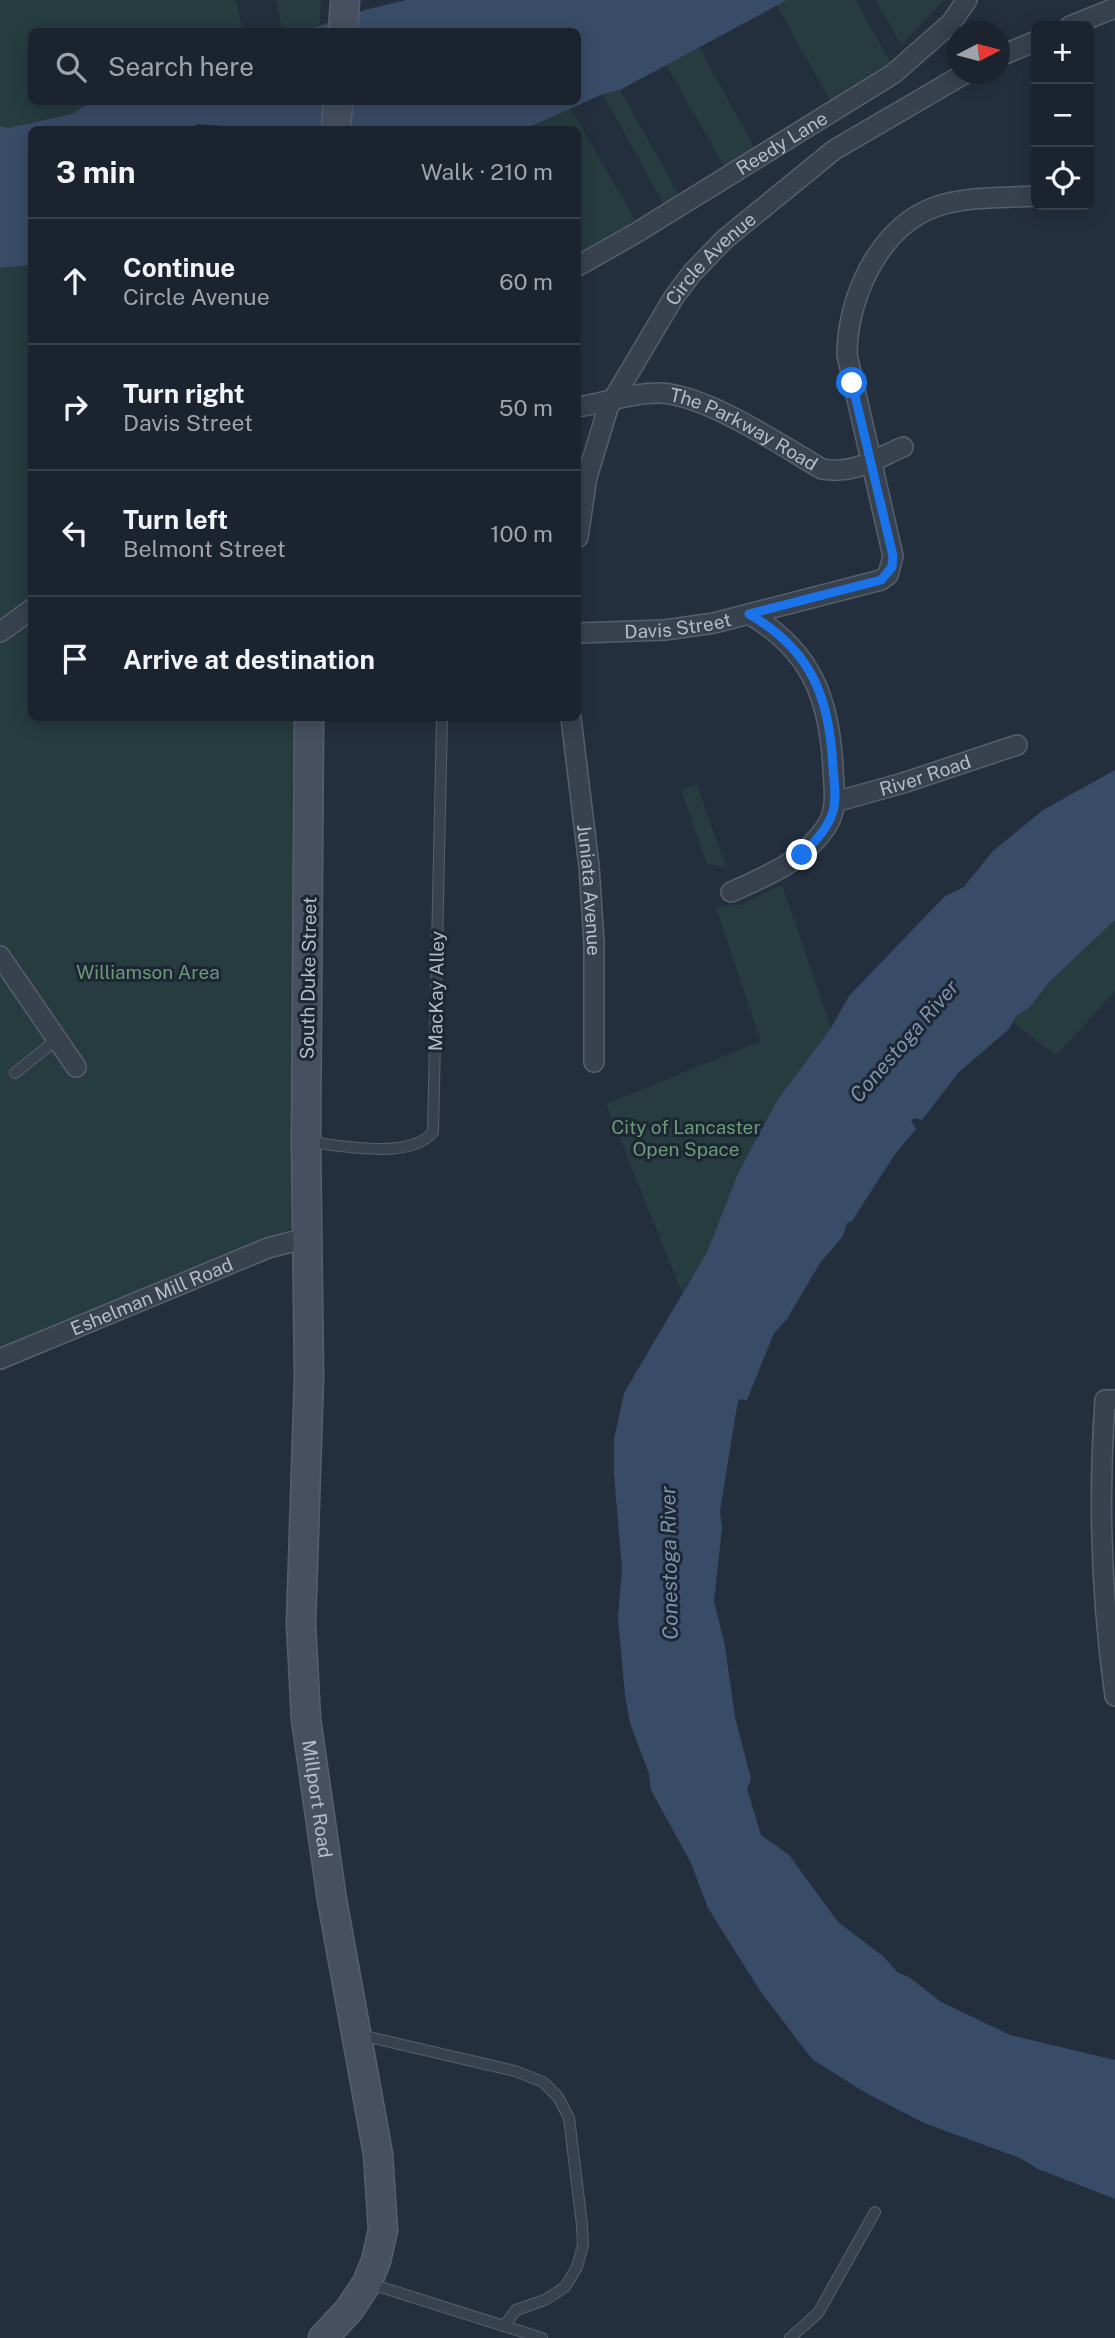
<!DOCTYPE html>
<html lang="en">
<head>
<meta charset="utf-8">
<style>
  :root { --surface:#1b232e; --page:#242b36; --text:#f1f3f6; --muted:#a0a4aa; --line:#39404a }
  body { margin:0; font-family:"Public Sans",sans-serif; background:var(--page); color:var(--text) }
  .controls { position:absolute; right:21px; top:21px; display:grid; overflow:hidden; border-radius:10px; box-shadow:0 4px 18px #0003 }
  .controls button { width:63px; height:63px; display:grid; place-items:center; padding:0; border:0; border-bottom:2px solid var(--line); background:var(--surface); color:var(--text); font:35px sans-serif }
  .compass { position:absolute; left:947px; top:21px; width:63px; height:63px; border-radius:50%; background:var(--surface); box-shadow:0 4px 18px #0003; rotate:84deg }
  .stop { position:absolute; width:21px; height:21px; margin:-16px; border:5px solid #1a73e8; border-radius:50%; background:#fff }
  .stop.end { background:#1a73e8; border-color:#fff; box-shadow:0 2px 7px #0008 }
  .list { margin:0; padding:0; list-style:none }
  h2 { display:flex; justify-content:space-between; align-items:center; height:91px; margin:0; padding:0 28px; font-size:30px }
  h2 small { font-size:23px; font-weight:400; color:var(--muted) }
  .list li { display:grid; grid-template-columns:46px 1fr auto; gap:21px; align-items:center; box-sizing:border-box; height:126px; padding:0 28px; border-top:2px solid var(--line) }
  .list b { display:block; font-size:26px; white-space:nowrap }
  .list p { margin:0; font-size:23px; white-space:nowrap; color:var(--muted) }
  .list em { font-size:23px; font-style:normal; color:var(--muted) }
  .icon { flex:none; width:38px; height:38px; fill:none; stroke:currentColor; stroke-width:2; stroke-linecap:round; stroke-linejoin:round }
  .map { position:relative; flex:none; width:1115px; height:2338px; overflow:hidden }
  .search { position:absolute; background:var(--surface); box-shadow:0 4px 18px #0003; left:28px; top:28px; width:553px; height:77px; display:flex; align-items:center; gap:18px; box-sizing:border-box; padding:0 24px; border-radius:10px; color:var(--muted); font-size:26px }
  .panel { position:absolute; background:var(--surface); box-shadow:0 4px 18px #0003; left:28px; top:126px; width:553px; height:595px; border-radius:10px }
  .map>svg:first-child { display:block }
</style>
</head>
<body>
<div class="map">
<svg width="1115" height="2338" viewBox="0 0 1115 2338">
  <rect width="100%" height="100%" fill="#242f3e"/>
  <g fill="#263c3f">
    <path d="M0,0H236L243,31L32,32V102H91L72,114L8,128L0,126Z"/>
    <path d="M276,0H321L319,28L283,31Z"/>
    <path d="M787,0H855L891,63L872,78L831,102L777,6Z"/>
    <path d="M876,0H944L901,45Z"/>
    <path d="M699,47L755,149L725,168L666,65Z"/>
    <path d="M620,90L679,195L663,203L603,94Z"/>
    <path d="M570,107L635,220L578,257V130H525Z"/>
    <path d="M31,265L32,718H296L295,1227L0,1349V268Z"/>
    <path d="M697,785L726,867L707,864L681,790Z"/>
    <path d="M782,885L831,1028L778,1099L760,1131L739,1171L707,1252L682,1293L606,1104L761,1041L716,907L740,905Z"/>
    <path d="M1115,886V991L1056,1056L988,1002Z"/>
  </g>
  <g fill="#394c67">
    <path d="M406,0H787L620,90L603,94L525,129L227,130L223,126L199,124L184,130H32L31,265L0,268V126L8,128L72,114L91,102H578V32L304,31L365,10Z"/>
    <path d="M1115,770V920L1048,983L1030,1007L1016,1016L1009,1029L958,1073L922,1120L915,1118L911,1120L916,1129L895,1154L852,1221L847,1223L843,1236L820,1263L787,1319L774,1333L747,1400L739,1399L736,1412L720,1511L722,1528L714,1601L725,1646L735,1717L751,1779L747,1789L761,1835L789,1855L838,1922L884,1957L898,1973L909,1977L941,2002L1010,2035L1115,2060V2199L1038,2169L1020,2158L924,2123L866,2093L812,2059L761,1992L708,1908L691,1863L651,1790L649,1774L630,1723L625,1695L618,1618L622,1568L614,1475V1439L624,1393L707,1252L739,1171L778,1099L831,1028L849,996L945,896L964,887L992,852L1043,810Z"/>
  </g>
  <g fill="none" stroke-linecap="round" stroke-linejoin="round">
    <g stroke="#565f6c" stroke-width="12">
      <g id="lane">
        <path d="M15,1073L56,1040"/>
        <path d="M310,1142C343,1146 410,1160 433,1132L442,718"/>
        <path d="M360,2035L515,2071L543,2082L558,2097L569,2118L582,2225L583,2245L577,2267L565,2287L545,2300L516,2310L504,2326"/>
        <path d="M371,2284L542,2338"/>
        <path d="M790,2338L818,2313L875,2212"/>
      </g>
    </g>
    <g stroke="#565f6c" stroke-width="22">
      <g id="street">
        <path d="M1070,26L1115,8"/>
        <path d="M1000,56L1036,41"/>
        <path id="s1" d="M578,266L636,233L893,74L951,23L967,0"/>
        <path id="s2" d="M578,407C603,403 631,393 657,393C705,393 780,445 822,469C853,475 875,459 903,447"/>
        <path id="s3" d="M578,537L587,477L608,408L674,297L692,273L725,239L834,150L964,74"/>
        <path d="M0,632L32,609"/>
        <path id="s4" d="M578,633L665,630L714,623L881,580L888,575L893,556L847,355C847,299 878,228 935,207C966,196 1004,198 1036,196"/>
        <path id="s5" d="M571,718L589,866L594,943V1062"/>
        <path id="s6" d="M835,802L903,783L1017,745"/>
        <path d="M731,892C767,876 804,861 826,827C838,810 834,789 833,770C830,700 812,651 749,614"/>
        <path d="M0,956L76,1067"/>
        <path id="s7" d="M0,1359L268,1248L306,1238"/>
        <path d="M1115,1400H1105C1098,1499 1101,1596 1115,1696"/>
      </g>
    </g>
    <g stroke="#565f6c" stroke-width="31">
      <g id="secondary">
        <path d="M343,32L345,0"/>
        <path d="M336,130L338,102"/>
        <path id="s8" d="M309,718L306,1141L309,1377L301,1624L306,1719L332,1900L378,2154L383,2230L376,2261L367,2283L349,2310L323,2338"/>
      </g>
    </g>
    <use href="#lane" stroke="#38414e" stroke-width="10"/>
    <use href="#street" stroke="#38414e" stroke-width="19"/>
    <use href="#secondary" stroke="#465061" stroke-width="28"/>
  </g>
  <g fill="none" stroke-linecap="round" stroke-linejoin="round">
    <path stroke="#1a73e8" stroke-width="9" d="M802,855C814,842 828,829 833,811C837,798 834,782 833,768C830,699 812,650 749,614L881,580L892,567L893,556L852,383"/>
  </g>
  <g text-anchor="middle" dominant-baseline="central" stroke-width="6" stroke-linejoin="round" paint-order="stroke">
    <g font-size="19" fill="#b4bcc9" stroke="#1d2633">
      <text stroke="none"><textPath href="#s1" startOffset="238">Reedy Lane</textPath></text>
      <text stroke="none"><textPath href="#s3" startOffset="315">Circle Avenue</textPath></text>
      <text stroke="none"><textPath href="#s2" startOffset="175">The Parkway Road</textPath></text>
      <text stroke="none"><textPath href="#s4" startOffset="100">Davis Street</textPath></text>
      <text stroke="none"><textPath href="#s6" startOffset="94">River Road</textPath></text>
      <text stroke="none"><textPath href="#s5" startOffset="173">Juniata Avenue</textPath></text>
      <text transform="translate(308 978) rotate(-89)">South Duke Street</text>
      <text transform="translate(436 991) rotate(-89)">MacKay Alley</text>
      <text stroke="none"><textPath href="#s7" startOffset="164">Eshelman Mill Road</textPath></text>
      <text stroke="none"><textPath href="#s8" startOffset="1082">Millport Road</textPath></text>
    </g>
    <g font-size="19" fill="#6b9a76" stroke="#1d2633">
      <text x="148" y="972">Williamson Area</text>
      <text x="686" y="1127">City of Lancaster<tspan x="686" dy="22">Open Space</tspan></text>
    </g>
    <g font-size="21" font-style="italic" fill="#7c92b1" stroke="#1d2633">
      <text transform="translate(904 1041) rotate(-49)">Conestoga River</text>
      <text transform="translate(669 1563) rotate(-91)">Conestoga River</text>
    </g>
  </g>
</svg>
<div class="controls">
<button>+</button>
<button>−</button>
<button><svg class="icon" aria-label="locate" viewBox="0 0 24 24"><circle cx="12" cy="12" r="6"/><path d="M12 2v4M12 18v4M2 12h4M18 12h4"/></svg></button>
</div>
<svg class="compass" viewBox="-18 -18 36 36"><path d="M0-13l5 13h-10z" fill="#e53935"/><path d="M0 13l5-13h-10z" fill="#a0a4aa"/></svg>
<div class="stop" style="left:852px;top:383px"></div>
<div class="stop end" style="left:802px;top:855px"></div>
<div class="search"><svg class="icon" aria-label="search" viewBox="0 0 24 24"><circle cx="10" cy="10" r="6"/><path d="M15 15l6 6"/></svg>Search here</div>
<section class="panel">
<h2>3 min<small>Walk · 210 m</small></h2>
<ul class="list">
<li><svg class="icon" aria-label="ahead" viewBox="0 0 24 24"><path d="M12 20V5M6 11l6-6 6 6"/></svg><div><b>Continue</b><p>Circle Avenue</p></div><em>60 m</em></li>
<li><svg class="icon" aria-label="right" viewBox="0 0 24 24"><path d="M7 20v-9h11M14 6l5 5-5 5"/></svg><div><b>Turn right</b><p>Davis Street</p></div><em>50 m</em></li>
<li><svg class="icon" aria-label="left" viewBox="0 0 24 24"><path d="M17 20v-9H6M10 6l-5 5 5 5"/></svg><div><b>Turn left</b><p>Belmont Street</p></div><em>100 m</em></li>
<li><svg class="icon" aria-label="arrive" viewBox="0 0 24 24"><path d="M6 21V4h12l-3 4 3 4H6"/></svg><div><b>Arrive at destination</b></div></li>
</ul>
</section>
</div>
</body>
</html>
